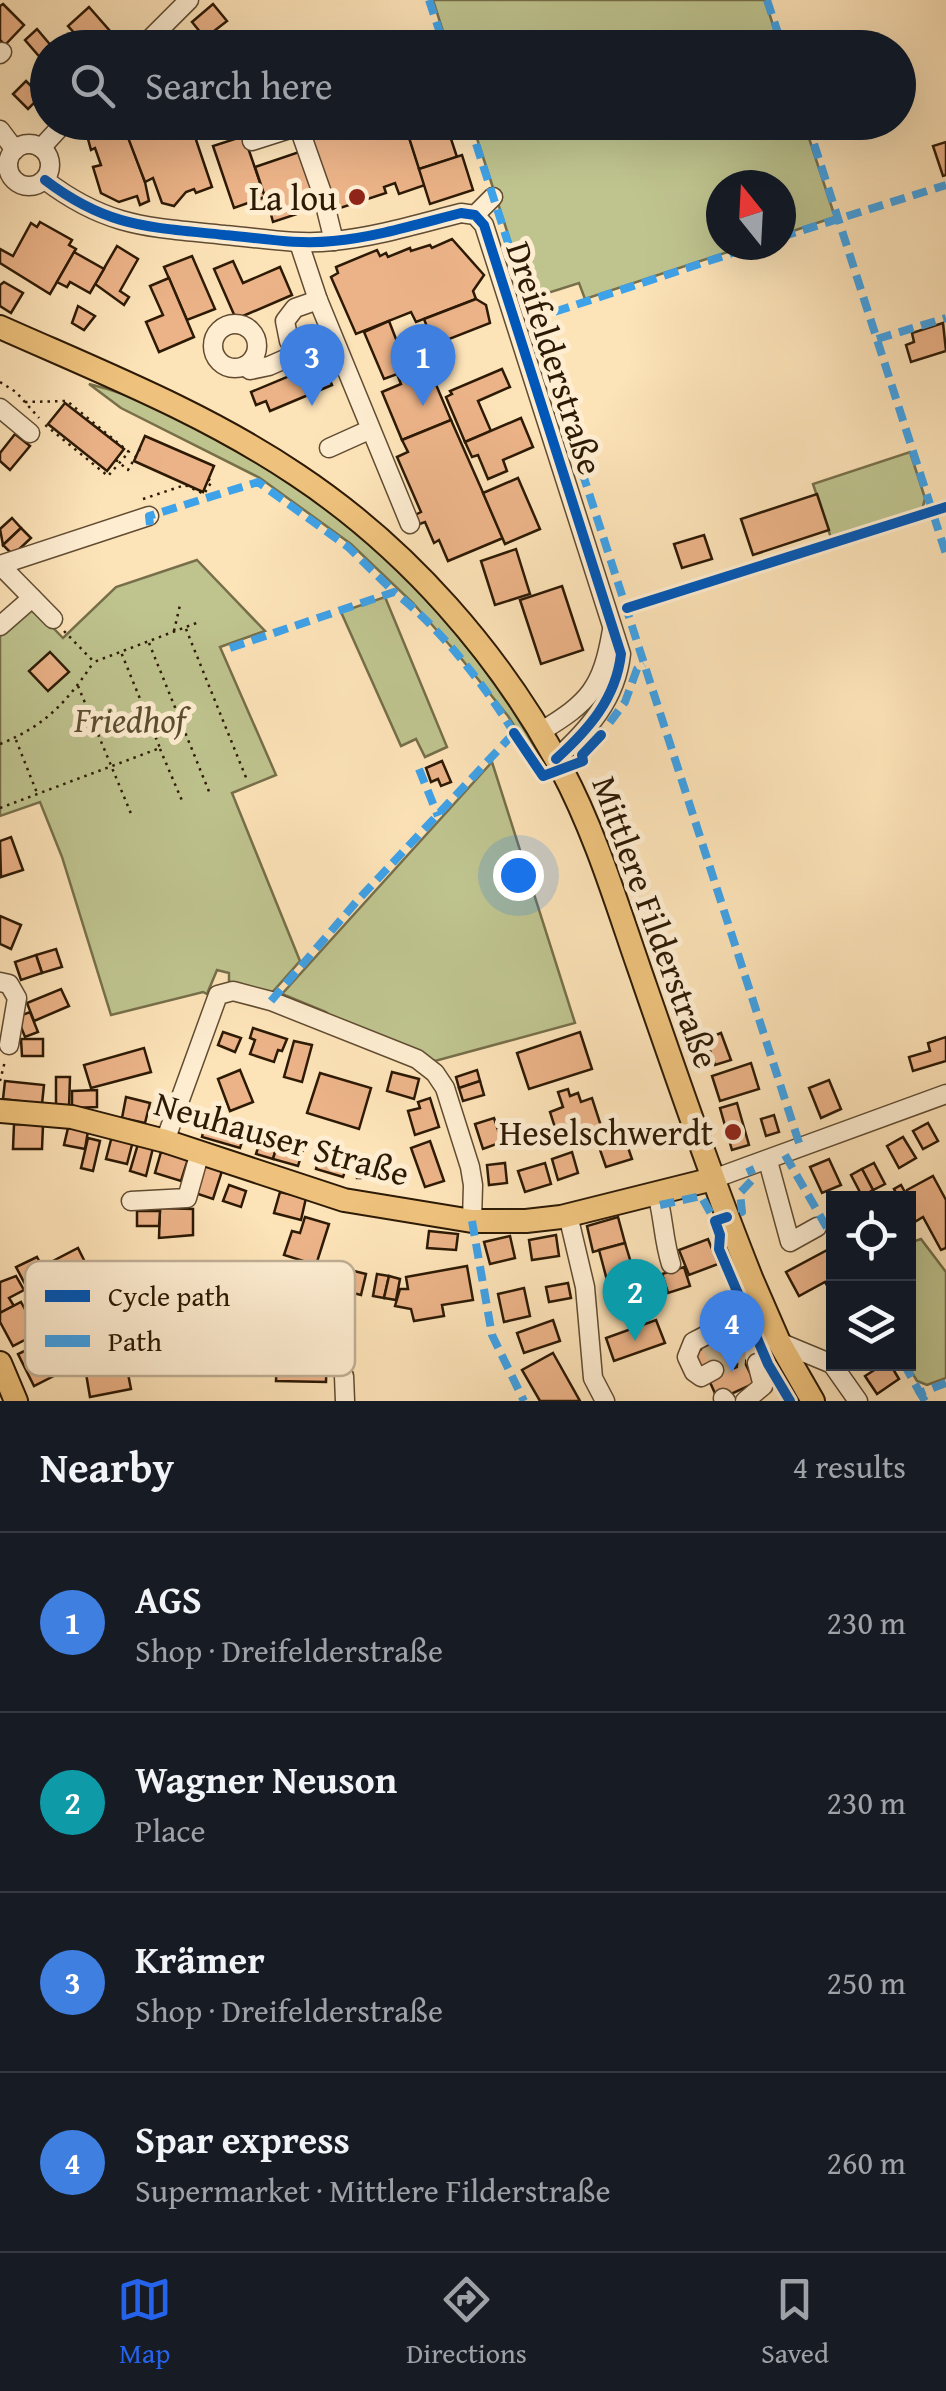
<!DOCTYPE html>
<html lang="en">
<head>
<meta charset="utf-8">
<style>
  :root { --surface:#171b24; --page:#20242c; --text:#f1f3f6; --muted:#9ea1a6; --line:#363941; --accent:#2563eb }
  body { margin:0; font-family:"Gentium Book Plus",serif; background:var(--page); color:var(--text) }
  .controls { position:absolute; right:30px; bottom:30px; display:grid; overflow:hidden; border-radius:0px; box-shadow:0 10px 40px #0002 }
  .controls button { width:90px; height:90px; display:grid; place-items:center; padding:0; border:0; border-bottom:2px solid var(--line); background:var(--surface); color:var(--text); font:50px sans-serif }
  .compass { position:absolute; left:706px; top:170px; width:90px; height:90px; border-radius:50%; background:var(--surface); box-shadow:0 10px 40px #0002; rotate:342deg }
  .you { position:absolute; left:518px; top:875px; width:35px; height:35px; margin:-25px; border:8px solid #fff; border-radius:50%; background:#1a73e8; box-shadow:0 0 0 15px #1a73e833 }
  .badge { display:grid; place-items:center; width:65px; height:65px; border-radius:50%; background:var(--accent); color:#fff; font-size:32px; font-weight:700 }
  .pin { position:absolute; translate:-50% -82px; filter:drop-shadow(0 2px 5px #0008) }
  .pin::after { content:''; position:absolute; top:52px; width:35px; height:30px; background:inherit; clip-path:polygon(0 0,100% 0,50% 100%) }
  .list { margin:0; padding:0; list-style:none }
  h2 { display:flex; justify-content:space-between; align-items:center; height:130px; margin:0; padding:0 40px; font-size:42px }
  h2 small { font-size:32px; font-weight:400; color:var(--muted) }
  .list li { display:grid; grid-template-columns:65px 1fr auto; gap:30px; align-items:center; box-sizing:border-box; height:180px; padding:0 40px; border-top:2px solid var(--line) }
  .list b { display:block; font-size:38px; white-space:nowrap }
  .list p { margin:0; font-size:32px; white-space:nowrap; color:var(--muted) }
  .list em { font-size:32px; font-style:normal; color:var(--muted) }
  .icon { flex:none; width:55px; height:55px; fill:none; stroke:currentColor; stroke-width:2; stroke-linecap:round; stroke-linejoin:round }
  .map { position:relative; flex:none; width:946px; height:1401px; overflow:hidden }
  .search { position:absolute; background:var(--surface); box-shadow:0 10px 40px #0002; left:30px; right:30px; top:30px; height:110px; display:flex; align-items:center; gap:25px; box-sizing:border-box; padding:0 35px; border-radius:55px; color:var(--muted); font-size:38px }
  .sheet { height:850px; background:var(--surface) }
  nav { display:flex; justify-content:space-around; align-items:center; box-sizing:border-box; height:140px; border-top:2px solid var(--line); background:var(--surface); font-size:28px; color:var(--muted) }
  nav a { display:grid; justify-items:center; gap:5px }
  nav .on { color:var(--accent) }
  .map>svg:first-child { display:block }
</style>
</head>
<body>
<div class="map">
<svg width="946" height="1401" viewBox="0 0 946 1401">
  <rect width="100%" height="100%" fill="#fde3b8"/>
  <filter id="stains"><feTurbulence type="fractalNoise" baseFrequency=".002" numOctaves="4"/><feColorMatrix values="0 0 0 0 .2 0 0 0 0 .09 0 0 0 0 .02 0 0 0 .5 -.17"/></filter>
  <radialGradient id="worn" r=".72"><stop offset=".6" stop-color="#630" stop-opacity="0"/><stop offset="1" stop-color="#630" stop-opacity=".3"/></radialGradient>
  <g fill="#bfc48f" stroke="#766f4a" stroke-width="2.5">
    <path d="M433,0H765L780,47H448Z"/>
    <path d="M472,123H804L835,217L781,235V185H721V245H749L585,299L579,283L529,299Z"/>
    <path d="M89,384C136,395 178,418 220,442C260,463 302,484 338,511C356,525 371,543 387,559C451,622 506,690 547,770L545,774L508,716L460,657L413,603L351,544L260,478L121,408Z"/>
    <path d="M910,452L925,498L922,511L832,541L813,484Z"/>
    <path d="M197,560L265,631L220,647L276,775L232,793L300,961L269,996L233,984L229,981V973L217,970L207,994L203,992L111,1015L62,857L40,802L0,816V636L31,605L63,638L116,587Z"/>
    <path d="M385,597L447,747L425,757L416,739L401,746L341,612Z"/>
    <path d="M492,762L575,1023L435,1061L347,1031L326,1012L282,994Z"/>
    <path d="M921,1239L946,1272V1378L927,1385L917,1381L907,1364L909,1243Z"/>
  </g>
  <g fill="#ecb388" stroke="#2d1a05" stroke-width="2.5">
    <path d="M3,4L24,25L5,45L0,40V6Z"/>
    <path d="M213,4L227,21L205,38L192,22Z"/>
    <path d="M89,7L110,31L92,48H88L68,26Z"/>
    <path d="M37,29L53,48H48L44,62L25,40Z"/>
    <path d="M26,81L41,96L28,109L13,94Z"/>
    <path d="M107,122H123L145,182L149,201L140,205L137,196L119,202L101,193L93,167L101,165L95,148L91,150L88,139L102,134L100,129L108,126Z"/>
    <path d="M136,122H190L212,187L196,193L194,189L186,192L174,206L162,203L153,178L145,182L127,135L139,131Z"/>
    <path d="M302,122H404L425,185L399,194L395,183L384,187L386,193L331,211Z"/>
    <path d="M404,122H450L446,124L457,157L419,169Z"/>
    <path d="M244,136L265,197L234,208L213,146Z"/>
    <path d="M946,142V175L943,176L933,146Z"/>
    <path d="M299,152L318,207L273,222L269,207L260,210L257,200L265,197L255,167Z"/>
    <path d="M462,155L473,190L430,204L419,169Z"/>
    <path d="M40,222L72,240L69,245L76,249L50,294L0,263V249L13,256L31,223L37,227Z"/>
    <path d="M452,239L484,275L473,291L476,299L416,322L411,312L356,334L331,277L338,273L336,267L377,250L380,256L386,253L388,257L410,248L411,251L430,245L432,248Z"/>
    <path d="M117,246L138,259L120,291L129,297L124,305L95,284Z"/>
    <path d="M74,252L104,269L90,293L70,282L67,287L57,282Z"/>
    <path d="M192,256L215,309L187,320L164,267Z"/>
    <path d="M233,261L243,283L280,267L292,295L236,319L214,269Z"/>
    <path d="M169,278L194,337L159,352L146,322L163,315L150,286Z"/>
    <path d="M4,282L23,293L11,313L0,306V285Z"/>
    <path d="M476,299L486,305L490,323L434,345L424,319Z"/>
    <path d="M78,306L95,316L84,330L72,323Z"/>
    <path d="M389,321L408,370L384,379L364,332Z"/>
    <path d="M943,323L946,351L911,362L906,345L914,342L912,333Z"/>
    <path d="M426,361L451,420L402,440L382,392L401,384L397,374Z"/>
    <path d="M323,362L332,385L270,411L266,401L256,405L251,392Z"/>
    <path d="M502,369L510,387L478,401L491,431L465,442L446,397L452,394L450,391Z"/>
    <path d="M65,403L124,449L107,471L48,424Z"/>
    <path d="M521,418L533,447L503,460L507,471L488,479L478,455L472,457L465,442Z"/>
    <path d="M451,420L503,538L448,561L439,540L434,543L425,522L417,525L413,516L421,512L397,457L408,452L402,440Z"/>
    <path d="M15,434L30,446L10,470L0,461V453Z"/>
    <path d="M145,436L214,466L203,492L134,461Z"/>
    <path d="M518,478L540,529L505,544L483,493Z"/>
    <path d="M817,494L829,530L753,555L741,519Z"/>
    <path d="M12,518L21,528L3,545L0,529Z"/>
    <path d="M21,528L31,538L13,555L3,545Z"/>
    <path d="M704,535L712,559L682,568L674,544Z"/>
    <path d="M516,549L530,594L495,605L481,561Z"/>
    <path d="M562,586L583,650L541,664L520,600Z"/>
    <path d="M50,652L69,672L48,691L29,671Z"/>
    <path d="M442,761L451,782L441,786L438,779L431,782L426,768Z"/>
    <path d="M11,837L23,870L1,877L0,841Z"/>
    <path d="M0,916L21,925L11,949L0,944Z"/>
    <path d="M56,949L62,967L42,973L36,955Z"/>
    <path d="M36,955L42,973L21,980L15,962Z"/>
    <path d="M61,989L69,1006L34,1021L27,1003Z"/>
    <path d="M30,1012L38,1032L25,1037L17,1017Z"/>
    <path d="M253,1028L287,1039L282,1051L278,1050L274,1062L250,1054L255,1040L250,1038Z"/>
    <path d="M223,1032L241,1038L235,1052L218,1045Z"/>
    <path d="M580,1032L592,1069L529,1089L517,1053Z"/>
    <path d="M721,1033L731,1060L715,1065L706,1039Z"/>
    <path d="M946,1037V1061L913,1071L909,1057L930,1051L928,1043Z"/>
    <path d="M21,1039H43V1056H22Z"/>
    <path d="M294,1041L312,1045L302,1082L284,1077Z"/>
    <path d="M144,1048L151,1072L91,1088L84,1065Z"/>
    <path d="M751,1063L759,1089L720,1101L712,1076Z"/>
    <path d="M240,1070L253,1102L230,1111L218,1079Z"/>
    <path d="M477,1070L480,1081L459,1088L456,1077Z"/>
    <path d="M392,1072L419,1079L414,1099L387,1091Z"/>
    <path d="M320,1073L371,1088L359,1129L307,1113Z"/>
    <path d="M56,1077H70L69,1108L56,1107Z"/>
    <path d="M829,1080L841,1109L821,1118L809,1088Z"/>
    <path d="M5,1081L44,1085L42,1104L3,1099Z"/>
    <path d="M480,1081L484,1095L463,1101L459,1088Z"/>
    <path d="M568,1089L570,1096L578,1093L581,1102L592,1098L601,1126L559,1140L550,1112L563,1107L558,1092Z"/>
    <path d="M97,1090V1107L72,1108V1091Z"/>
    <path d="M126,1097L150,1103L145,1123L122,1118Z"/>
    <path d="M430,1098L439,1127L415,1135L408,1111L420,1108L418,1102Z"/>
    <path d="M737,1103L749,1145L732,1150L720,1108Z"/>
    <path d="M774,1115L779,1132L766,1136L761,1119Z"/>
    <path d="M207,1117L246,1128L240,1148L202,1137Z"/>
    <path d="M494,1118L502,1142L483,1149L475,1124Z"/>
    <path d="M928,1123L938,1141L923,1149L913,1131Z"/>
    <path d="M14,1124L43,1125L42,1149H13Z"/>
    <path d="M68,1128L88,1131L85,1149L64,1145Z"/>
    <path d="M594,1129L597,1139L574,1146L571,1136Z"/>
    <path d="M262,1135L279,1140L273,1159L256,1154Z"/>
    <path d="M112,1136L133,1141L127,1164L106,1159Z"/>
    <path d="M280,1136L305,1143L298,1166L273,1159Z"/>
    <path d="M624,1136L632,1159L606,1167L598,1144Z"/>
    <path d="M903,1137L916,1158L899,1168L887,1146Z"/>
    <path d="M88,1138L100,1141L93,1171L81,1168Z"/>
    <path d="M430,1141L444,1181L425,1187L411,1148Z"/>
    <path d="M323,1143L352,1152L343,1177L316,1169Z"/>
    <path d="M138,1144L153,1148L146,1176L130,1171Z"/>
    <path d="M161,1152L188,1159L181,1181L155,1173Z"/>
    <path d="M572,1152L578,1173L558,1180L552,1159Z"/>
    <path d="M357,1158H379L380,1178H357Z"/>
    <path d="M829,1159L841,1185L822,1193L810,1167Z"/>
    <path d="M505,1163L507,1183L489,1185L487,1165Z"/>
    <path d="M545,1163L551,1184L525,1192L518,1171Z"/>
    <path d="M874,1163L885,1184L873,1190L862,1169Z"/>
    <path d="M204,1165L222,1171L213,1199L195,1193Z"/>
    <path d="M862,1169L873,1190L862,1196L851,1175Z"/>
    <path d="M933,1176L946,1200V1248L941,1250L923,1217L913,1223L908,1215V1198H899L894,1189L901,1185L906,1194L907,1190Z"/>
    <path d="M229,1185L246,1191L241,1207L223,1201Z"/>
    <path d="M280,1192L306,1198L301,1220L274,1213Z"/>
    <path d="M160,1208L193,1209V1235L159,1238Z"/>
    <path d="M137,1211H160L159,1226H137Z"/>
    <path d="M305,1217L329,1224L316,1265L284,1255L292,1231L300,1233Z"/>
    <path d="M618,1217L625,1243L593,1252L587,1226Z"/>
    <path d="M429,1231L458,1234L456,1250L427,1248Z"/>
    <path d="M556,1235L559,1256L532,1260L529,1240Z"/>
    <path d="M510,1236L515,1258L490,1264L484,1242Z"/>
    <path d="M708,1239L718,1264L689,1275L679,1250Z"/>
    <path d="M625,1243L635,1276L608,1284L599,1250Z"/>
    <path d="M78,1248L93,1278L66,1292L51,1262Z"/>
    <path d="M831,1248L834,1287L829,1289L825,1282L799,1296L786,1272Z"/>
    <path d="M37,1257L46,1273L25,1284L16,1267Z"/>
    <path d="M467,1266L473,1300L442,1305L444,1316L414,1321L411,1309L395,1306L400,1289H408L406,1277Z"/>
    <path d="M684,1267L690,1286L668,1293L662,1274Z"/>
    <path d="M354,1271L366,1274L361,1295L349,1292Z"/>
    <path d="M377,1274L389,1276L384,1298L373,1296Z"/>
    <path d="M16,1276L24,1290L9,1298L14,1306L0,1313V1282Z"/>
    <path d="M389,1276L400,1279L396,1300L384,1298Z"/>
    <path d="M568,1283L571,1298L549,1302L546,1287Z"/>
    <path d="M524,1288L530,1316L504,1322L498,1294Z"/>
    <path d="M21,1302L38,1333L13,1346L0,1322V1313Z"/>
    <path d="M246,1308L328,1311L326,1382L276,1381L277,1353L245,1352Z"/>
    <path d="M553,1320L560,1341L524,1353L517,1333Z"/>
    <path d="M656,1320L665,1343L614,1361L606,1338Z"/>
    <path d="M732,1334L745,1361L716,1375L700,1371L692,1354Z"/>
    <path d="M74,1344L83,1361L34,1386L18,1354L37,1345L44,1359Z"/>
    <path d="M123,1348L131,1389L90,1397L83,1356Z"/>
    <path d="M553,1353L580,1401H540L522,1370Z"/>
    <path d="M745,1363L755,1383L718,1400L709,1380Z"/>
    <path d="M872,1364H890L899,1379L877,1394L865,1376L876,1369Z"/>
  </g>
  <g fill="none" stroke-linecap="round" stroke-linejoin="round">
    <g stroke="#d3bb94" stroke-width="18" stroke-dasharray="18 9" stroke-linecap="butt">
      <path d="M723,1339L734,1360"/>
      <path d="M710,1345L721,1367"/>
      <path d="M714,1370L734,1360L745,1361"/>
    </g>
    <g stroke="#614c32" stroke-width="21">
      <g id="minor">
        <path d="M141,48L189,0"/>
        <path d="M0,54L2,52"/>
        <path d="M297,122L322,193L334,241"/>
        <path d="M0,130L15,150"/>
        <path d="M252,141L299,126"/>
        <circle cx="29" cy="165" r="21"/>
        <path d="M41,148L65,122"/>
        <path d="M45,180C108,228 150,227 225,235C261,238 296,245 333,241C376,237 418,224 461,213L475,215L484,225L621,654C616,699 588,730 556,759"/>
        <path d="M475,215L493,197"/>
        <path d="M299,243L318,300L410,524"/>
        <circle cx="235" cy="346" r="22"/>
        <path d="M307,350L289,341L285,321L295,308L318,300"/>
        <path d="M245,366L250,370L269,366L333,338"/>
        <path d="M0,408L30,433"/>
        <path d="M329,448L369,430"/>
        <path d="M0,565L149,516"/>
        <path d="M0,565L53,619"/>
        <path d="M0,626L32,598"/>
        <path d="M540,732C590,702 602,688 612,630"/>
        <path d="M0,982L9,984L17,998L9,1045"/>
        <path d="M165,1141L218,995L233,991L271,1001L417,1059L435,1073L445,1088L470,1167L473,1185L472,1221"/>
        <path d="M768,1161L790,1242L817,1227"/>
        <path d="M713,1179L946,1094"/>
        <path d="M657,1194C664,1219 663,1239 671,1264"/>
        <path d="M131,1201L187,1198L200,1152"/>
        <path d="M568,1215L585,1287L593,1378L605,1401"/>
        <path d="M779,1342L832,1364L858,1401"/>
        <path d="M714,1370L701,1377L694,1372L687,1357L693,1342C723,1328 738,1310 752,1280"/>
        <path d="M344,1376L345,1401"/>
        <path d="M723,1398L726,1401"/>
        <path d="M745,1401L763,1386L757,1363"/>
      </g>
    </g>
    <g stroke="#2d1a05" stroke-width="26">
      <g id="major">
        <path d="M0,327C101,372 205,413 297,475C407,548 500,654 562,770C595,832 616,902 639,968C675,1072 711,1177 752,1280L779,1342L813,1401"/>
        <path d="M0,1111L72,1117L165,1141L344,1200L472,1221H526L561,1217L713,1179"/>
        <path d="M0,1363L16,1401"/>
      </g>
    </g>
    <g stroke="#2d1a05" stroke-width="2.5" stroke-dasharray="2.5 5" stroke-linecap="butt">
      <path d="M0,382L16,392L39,418"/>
      <path d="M25,402L67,401L129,452L108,476L44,424"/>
      <path d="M116,460L128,470L140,449"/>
      <path d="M143,499L185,485L204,494L212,481L208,479"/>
      <path d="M186,629L247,780"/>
      <path d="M64,631L94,662L199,622"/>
      <path d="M174,631L180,605"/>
      <path d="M149,643L210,794"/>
      <path d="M78,686L132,816"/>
      <path d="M16,740L37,793"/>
      <path d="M0,744C45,726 67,702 93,663"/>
      <path d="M160,749L183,803"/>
      <path d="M0,808L160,748L121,652"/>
      <path d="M0,1081L5,1061"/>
    </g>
    <use href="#minor" stroke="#feedd1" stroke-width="18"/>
    <use href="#major" stroke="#eec27c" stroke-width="22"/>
    <g stroke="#3ea2e9" stroke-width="8" stroke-dasharray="15 8" stroke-linecap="butt">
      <path d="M429,0L445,48"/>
      <path d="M767,0L783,48"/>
      <path d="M469,122L801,1149"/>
      <path d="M807,122L946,554"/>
      <path d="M781,237L946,185"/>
      <path d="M533,319L757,245"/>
      <path d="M877,339L946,318"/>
      <path d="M150,525L149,516L258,482L348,547L394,592"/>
      <path d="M230,648L394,592C440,627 487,688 517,738"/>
      <path d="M596,741L625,702L637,669L644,664"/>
      <path d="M419,769L438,816"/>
      <path d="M271,1001L357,901L514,733"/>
      <path d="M785,1155L834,1240"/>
      <path d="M660,1205L701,1196L715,1221"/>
      <path d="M718,1220L742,1212L740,1193L754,1178L749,1167"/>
      <path d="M472,1221L492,1335L524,1401"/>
      <path d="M904,1364L920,1393"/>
      <path d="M925,1401L920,1393L946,1383"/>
    </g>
    <g stroke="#feedd1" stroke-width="16">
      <g id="cycleway">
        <path d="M45,180C108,228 150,227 225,235C261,238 296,245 333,241C376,237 418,224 461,213L475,215L484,225L621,654C616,699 588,730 556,759"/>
        <path d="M627,608L946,507"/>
        <path d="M514,733L543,776L583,761L582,755L601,735"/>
        <path d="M727,1217L715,1221L720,1235L719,1249L768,1364L790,1401"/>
      </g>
    </g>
    <use href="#cycleway" stroke="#0057b8" stroke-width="10"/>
  </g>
  <g fill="#8f2418" stroke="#feedd1" stroke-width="4">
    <circle cx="357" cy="197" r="10"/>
    <circle cx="733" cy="1132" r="10"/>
  </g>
  <g text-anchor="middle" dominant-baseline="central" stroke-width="10" stroke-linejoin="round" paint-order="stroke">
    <g font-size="35" fill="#2d1a05" stroke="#feedd1" text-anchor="end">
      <text x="337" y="197">La lou</text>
      <text x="713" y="1132">Heselschwerdt</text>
    </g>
    <g font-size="35" fill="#2d1a05" stroke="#feedd1">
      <text transform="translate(555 358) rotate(72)">Dreifelderstraße</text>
      <text transform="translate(656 922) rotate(70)">Mittlere Filderstraße</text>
      <text transform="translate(282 1138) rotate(16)">Neuhauser Straße</text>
    </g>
    <g font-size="35" font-style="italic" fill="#594d2e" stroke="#feedd1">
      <text x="130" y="719">Friedhof</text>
    </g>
  </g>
  <rect x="25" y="1261" width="330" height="115" rx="15" fill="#feedd1" stroke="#bfae94" stroke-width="2.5"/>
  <rect x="45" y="1290" width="45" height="12" fill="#0057b8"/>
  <rect x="45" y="1335" width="45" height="12" fill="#3ea2e9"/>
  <g font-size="28" fill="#2d1a05">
    <text x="108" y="1306">Cycle path</text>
    <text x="108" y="1351">Path</text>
  </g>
  <rect width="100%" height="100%" filter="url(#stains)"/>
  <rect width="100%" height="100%" fill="url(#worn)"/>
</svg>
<div class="controls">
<button><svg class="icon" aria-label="locate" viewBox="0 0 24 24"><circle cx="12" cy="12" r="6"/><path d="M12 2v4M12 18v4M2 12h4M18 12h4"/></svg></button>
<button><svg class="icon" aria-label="layers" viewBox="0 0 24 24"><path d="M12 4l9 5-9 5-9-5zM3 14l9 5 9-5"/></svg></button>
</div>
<svg class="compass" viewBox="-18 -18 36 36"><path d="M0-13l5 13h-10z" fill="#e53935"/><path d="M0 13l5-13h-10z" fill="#9ea1a6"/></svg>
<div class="you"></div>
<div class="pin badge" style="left:423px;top:406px;background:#3f7fe0">1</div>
<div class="pin badge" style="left:635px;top:1341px;background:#0f9aa8">2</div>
<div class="pin badge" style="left:312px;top:406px;background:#3f7fe0">3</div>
<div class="pin badge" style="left:732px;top:1372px;background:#3f7fe0">4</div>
<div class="search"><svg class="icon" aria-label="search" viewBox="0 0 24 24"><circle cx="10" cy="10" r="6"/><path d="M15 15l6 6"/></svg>Search here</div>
</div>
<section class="sheet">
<h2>Nearby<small>4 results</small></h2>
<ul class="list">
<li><span class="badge" style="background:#3f7fe0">1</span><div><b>AGS</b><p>Shop · Dreifelderstraße</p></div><em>230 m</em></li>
<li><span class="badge" style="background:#0f9aa8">2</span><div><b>Wagner Neuson</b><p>Place</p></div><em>230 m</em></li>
<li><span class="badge" style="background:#3f7fe0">3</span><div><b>Krämer</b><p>Shop · Dreifelderstraße</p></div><em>250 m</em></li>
<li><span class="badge" style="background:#3f7fe0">4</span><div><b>Spar express</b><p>Supermarket · Mittlere Filderstraße</p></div><em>260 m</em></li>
</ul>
</section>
<nav>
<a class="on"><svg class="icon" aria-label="map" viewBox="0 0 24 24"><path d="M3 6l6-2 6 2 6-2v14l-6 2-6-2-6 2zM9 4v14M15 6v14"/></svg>Map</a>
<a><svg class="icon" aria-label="directions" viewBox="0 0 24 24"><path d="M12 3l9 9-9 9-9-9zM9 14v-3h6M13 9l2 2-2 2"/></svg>Directions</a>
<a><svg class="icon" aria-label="saved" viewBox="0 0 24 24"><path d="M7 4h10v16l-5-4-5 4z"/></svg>Saved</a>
</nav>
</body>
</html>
